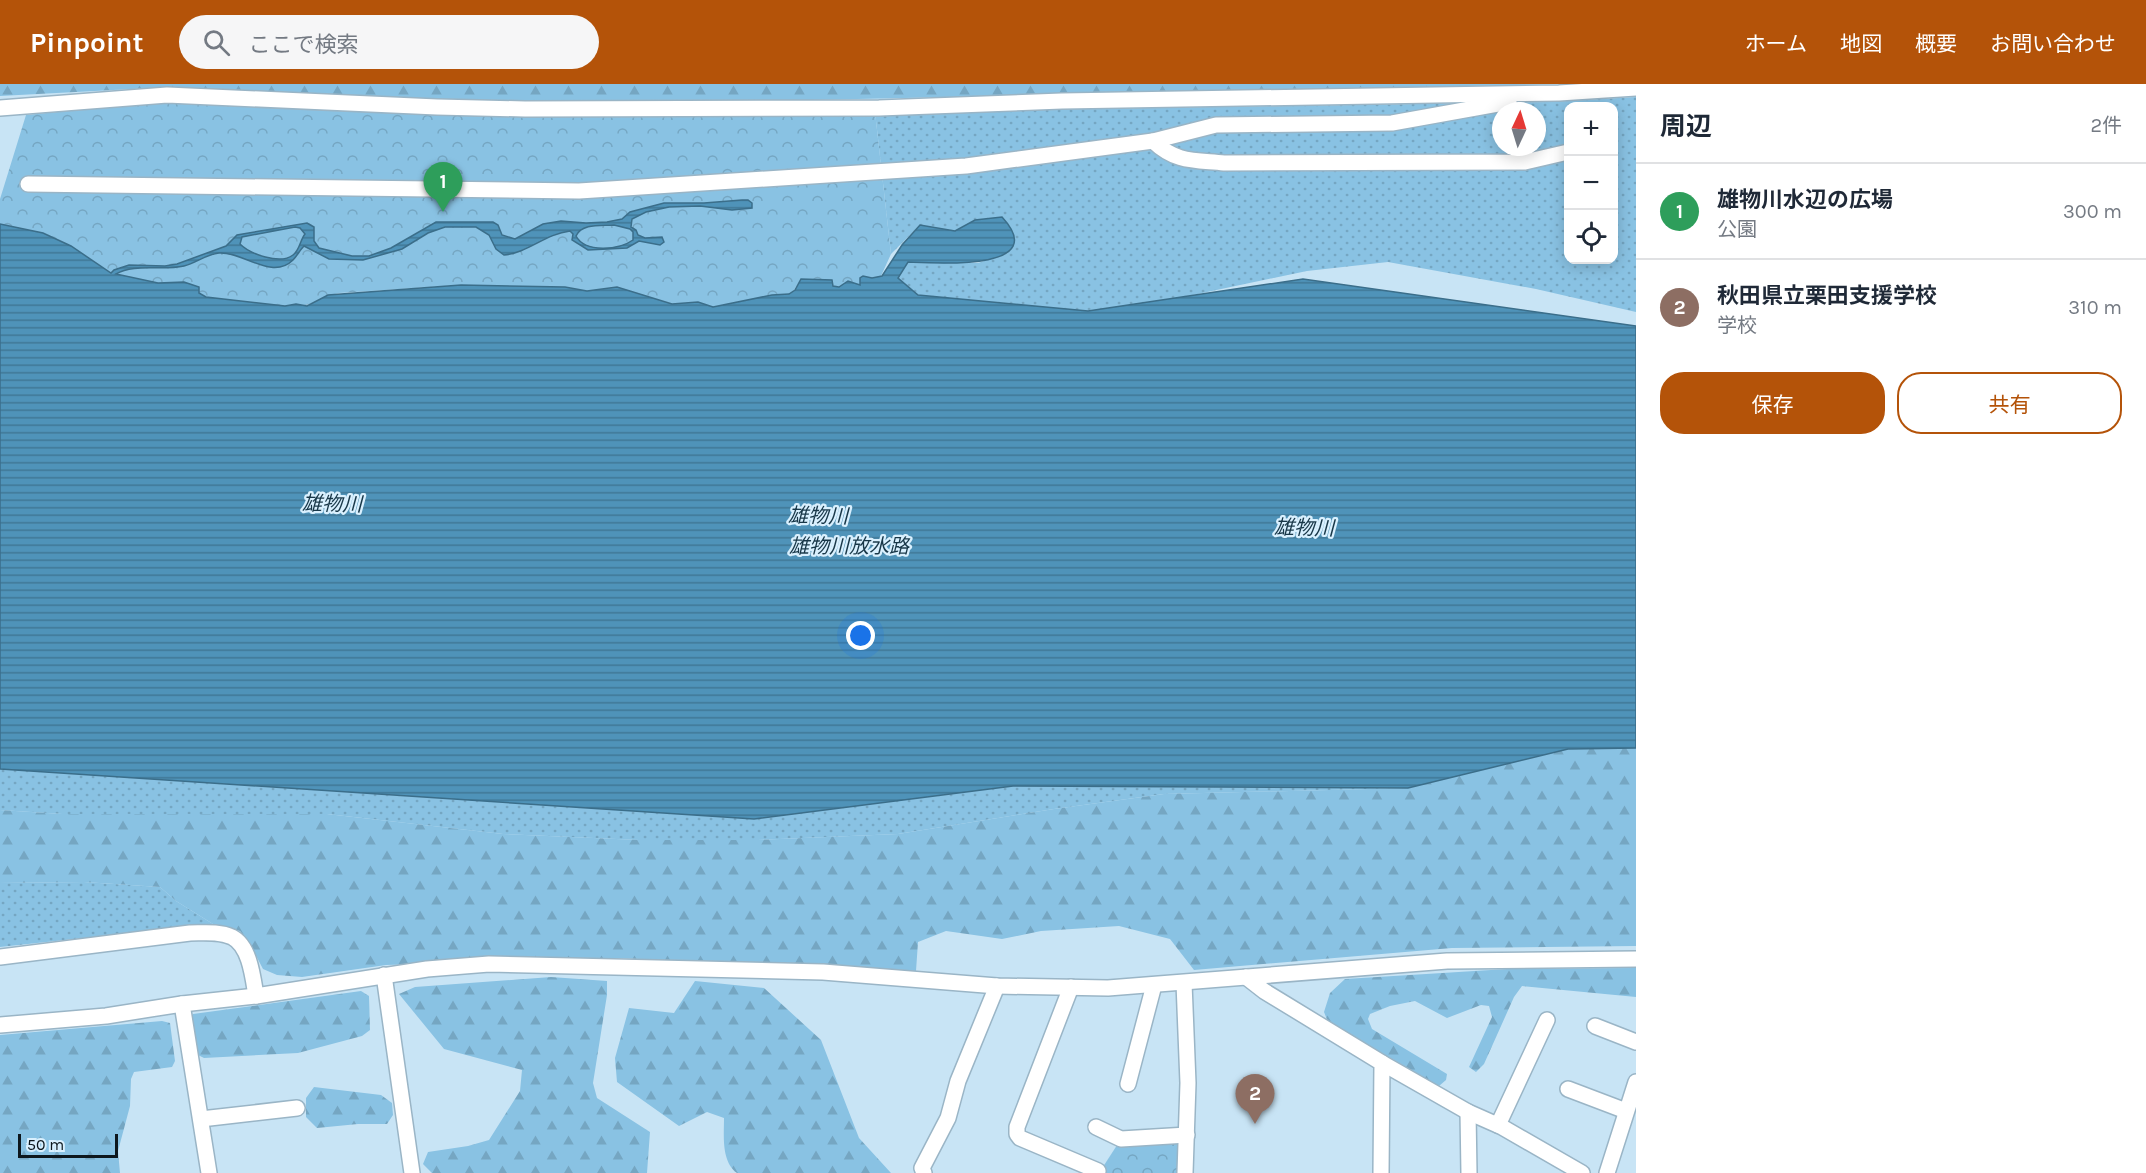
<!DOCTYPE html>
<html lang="ja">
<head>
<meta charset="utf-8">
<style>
  :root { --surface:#fff; --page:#f6f6f7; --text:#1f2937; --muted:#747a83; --line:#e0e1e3; --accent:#b45309 }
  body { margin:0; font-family:Karla,"Noto Sans JP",sans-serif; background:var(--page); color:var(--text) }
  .controls { position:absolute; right:18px; top:18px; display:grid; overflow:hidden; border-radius:12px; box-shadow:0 3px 15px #0003 }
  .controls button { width:54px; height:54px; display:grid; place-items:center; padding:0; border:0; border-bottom:2px solid var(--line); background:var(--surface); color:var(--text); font:30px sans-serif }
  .compass { position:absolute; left:1492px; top:18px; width:54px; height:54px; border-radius:50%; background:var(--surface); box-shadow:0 3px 15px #0003; rotate:4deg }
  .scale { position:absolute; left:18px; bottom:15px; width:100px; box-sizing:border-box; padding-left:6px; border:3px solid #0d171d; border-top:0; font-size:16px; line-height:21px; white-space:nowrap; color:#0d171d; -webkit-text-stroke:4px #d9f0fe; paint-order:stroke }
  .you { position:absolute; left:861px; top:552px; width:21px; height:21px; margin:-15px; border:4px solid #fff; border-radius:50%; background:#1a73e8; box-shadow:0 0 0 9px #1a73e833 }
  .badge { display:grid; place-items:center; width:39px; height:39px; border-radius:50%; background:var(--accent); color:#fff; font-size:20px; font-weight:700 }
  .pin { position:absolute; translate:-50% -50px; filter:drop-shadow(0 2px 3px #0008) }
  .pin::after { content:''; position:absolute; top:32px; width:21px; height:18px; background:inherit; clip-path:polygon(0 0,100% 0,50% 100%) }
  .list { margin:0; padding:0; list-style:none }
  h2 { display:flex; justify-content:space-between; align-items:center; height:78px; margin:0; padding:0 24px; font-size:26px }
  h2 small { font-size:20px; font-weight:400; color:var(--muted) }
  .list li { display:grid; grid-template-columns:39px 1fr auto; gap:18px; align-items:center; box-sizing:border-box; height:96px; padding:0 24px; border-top:2px solid var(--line) }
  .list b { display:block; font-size:22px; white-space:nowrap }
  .list p { margin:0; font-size:20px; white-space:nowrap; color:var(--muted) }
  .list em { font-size:20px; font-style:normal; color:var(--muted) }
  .actions { display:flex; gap:12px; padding:18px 24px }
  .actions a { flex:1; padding:14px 0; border:2px solid var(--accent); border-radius:24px; text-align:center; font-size:21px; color:var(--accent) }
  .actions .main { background:var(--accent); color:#fff }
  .icon { flex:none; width:33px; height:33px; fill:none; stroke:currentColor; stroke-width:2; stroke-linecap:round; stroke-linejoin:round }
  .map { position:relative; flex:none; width:1636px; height:1089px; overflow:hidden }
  header { display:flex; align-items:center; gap:36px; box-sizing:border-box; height:84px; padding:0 30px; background:var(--accent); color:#fff }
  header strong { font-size:28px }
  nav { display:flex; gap:33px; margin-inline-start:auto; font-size:21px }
  .search { width:420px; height:54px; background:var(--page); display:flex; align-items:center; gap:15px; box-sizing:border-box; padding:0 21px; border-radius:33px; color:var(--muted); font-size:22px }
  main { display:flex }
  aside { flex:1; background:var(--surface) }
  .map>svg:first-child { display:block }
</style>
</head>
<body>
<header>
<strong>Pinpoint</strong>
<div class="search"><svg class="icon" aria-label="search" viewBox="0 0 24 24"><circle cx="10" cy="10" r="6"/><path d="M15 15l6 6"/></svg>ここで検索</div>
<nav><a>ホーム</a><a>地図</a><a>概要</a><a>お問い合わせ</a></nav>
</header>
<main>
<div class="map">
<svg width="1636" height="1089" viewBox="0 0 1636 1089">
  <defs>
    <pattern id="grass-dots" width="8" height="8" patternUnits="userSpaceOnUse" patternTransform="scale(1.5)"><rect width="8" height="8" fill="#89c2e3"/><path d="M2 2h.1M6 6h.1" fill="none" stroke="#75a6c2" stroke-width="1.8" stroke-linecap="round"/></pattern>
    <pattern id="forest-firs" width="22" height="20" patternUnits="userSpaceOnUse" patternTransform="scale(1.5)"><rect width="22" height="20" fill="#89c2e3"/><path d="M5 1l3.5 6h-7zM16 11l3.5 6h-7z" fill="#75a6c2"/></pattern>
    <pattern id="park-crowns" width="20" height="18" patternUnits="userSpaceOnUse" patternTransform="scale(1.5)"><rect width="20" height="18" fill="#89c2e3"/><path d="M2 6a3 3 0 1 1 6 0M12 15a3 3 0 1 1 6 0" fill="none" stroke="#75a6c2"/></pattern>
    <pattern id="water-rules" width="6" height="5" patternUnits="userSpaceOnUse" patternTransform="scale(1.5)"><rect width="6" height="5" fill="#4f93b9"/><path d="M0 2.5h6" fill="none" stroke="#407796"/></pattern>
  </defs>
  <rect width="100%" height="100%" fill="#c8e4f5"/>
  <g fill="url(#grass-dots)" fill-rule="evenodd">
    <path d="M1636,13V228L1536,205L1388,178L1307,187L1174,215L1088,227L918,211L898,194L907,178L978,179L1008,169L975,136L955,147L920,141L891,170L875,28L1549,18ZM1568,22H1614V176H1568ZM1501,27H1537V63H1501Z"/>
    <path d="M0,685L754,735L1013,702L1408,704L1164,710L1054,725L898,750L758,756H639L503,750L327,730H62L0,726Z"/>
    <path d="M84,798L160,803L176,817L213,840L0,863V799Z"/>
  </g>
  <g fill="url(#forest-firs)">
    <path d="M0,0H1561L766,17H453L170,3L0,12Z"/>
    <path d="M1636,664V862L1452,864L1194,886L1170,855L1119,842L1041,847L1002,855L946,847L918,858L916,887L615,874L386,881L302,893L277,891L263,885L250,860L240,847L213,840L176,817L160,803L84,798L0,799V726L62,730H327L503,750L639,756H758L898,750L1054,725L1164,710L1408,704L1568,665Z"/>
    <path d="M1636,884V913L1522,902L1514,913L1484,980L1476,988L1469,983L1492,933L1489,922L1481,921L1447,934L1415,917L1390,922L1370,930L1368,935L1372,945L1447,990L1446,996L1439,1002L1328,938L1324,928L1330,909L1345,895L1507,885Z"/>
    <path d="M551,893L607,897V911L593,999L597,1014L650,1048L647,1089H432L423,1080L428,1068L468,1062L489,1056L520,1007L522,986L444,965L399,910L415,903Z"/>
    <path d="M695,897L764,904L821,956L859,1054L891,1089H737C721,1077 724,1052 724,1034L707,1028L679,1042L617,998L615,974L629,924L674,929Z"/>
    <path d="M361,907L369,912L370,946L362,952L298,969L204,974L194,969L187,936L193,930Z"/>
    <path d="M162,937L170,939L175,977L172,983L134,988L131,995L130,1022L118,1067L120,1089H0V951Z"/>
    <path d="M314,1003L381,1011L392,1019L393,1031L387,1040H358L317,1044L306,1033V1014Z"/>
  </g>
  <g fill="url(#park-crowns)">
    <path d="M159,18L875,28L891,170L881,192C873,194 867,199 859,201C840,206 820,199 801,195L794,206L789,210L772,211L713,223L697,218L672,220L617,203L587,207L565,203L461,201L339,209C327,211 320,216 310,220C304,222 293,220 285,222L206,213L184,198L158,199L111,190L71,162L43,149L0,140V115L26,31Z"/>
    <path d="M1187,1051L1185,1089H1099L1121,1055Z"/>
  </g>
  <path fill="url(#water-rules)" stroke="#3b6e8a" stroke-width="1.5" fill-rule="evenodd" d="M742,116H748L752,119V124L732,126L700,122L669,123L646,128L632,135L631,143L636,146L638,151L645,154L662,153L664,158L660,161L639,157L627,164L588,166L572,156L573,150L570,147C545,150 528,169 504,171L496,165L489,151L476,143H445L428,149L402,165L363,176L329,175L304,162C300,166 297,172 293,176C272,197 242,167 219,169C207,170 196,179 184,182C162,187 134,179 116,190L158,199L184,198L199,203V209L206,213L285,222L296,220L307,222L328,211L461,201L565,203L587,207L617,203L672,220L698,218L713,223L772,211L789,210L795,206L801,195L832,196L833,202L839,203L848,197L860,201V194L863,192L872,194L882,192L902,161L920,141L955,147L975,136L1002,133C1053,188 933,179 908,178L898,194L918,211L1088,227L1303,195L1636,242V664L1568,665L1408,704L1013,702L754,735L0,685V140L43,149L71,162L111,189L114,186L129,181L165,182L177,180L226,162L237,151L307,139L314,143V157L319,164L352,172H369L391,164L436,138H493L498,141L502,151L515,155L543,140L561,137L586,139L607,138L622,135L630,128L664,119H704ZM614,141L630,145L633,148V156C619,166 585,169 576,152C582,139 601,142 614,141ZM295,143L300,144L305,150C300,156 300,166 293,171C280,181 250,170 240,160L242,153Z"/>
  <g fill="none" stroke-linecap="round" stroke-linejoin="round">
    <g stroke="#9ab5c6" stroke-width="18">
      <g id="minor">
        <path d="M0,24L167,11L437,23L525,25L879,24L1062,17L1559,9L1636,4"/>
        <path d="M1153,57C1176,79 1195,76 1224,79L1525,78L1568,68"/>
        <path d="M28,100L579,107L966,82L1153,57L1216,41L1392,39L1509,18"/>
        <path d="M0,873L190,849C203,849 219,847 232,853C250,862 253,894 256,912"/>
        <path d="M384,891L412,1089"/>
        <path d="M1246,893L1264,907L1382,979L1381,1089"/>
        <path d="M1184,899L1188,999L1185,1089"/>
        <path d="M1071,903L1017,1043V1050L1020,1054L1098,1087"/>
        <path d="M182,920L209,1089"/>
        <path d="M0,941L106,932L182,920L256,912L427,885L489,880L823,888L997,902L1108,904L1447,877L1636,875"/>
        <path d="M1595,942L1636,958"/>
        <path d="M1382,979L1468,1028L1502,1043L1582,1089"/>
        <path d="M1128,1000L1154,901"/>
        <path d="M1568,1005L1626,1027"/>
        <path d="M1468,1028L1469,1089"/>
        <path d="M201,1035L297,1024"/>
        <path d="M1498,1041L1547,936"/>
        <path d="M1096,1043L1121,1055L1187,1051"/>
        <path d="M924,1089L922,1084L948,1034L958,997L997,902"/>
        <path d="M1607,1089L1636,998"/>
      </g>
    </g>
    <use href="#minor" stroke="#fff" stroke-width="15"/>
  </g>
  <g text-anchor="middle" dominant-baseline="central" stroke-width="4.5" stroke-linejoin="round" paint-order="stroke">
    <g font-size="20" font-style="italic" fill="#183748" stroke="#d9f0fe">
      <text transform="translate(332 420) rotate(1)">雄物川</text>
      <text transform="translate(818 432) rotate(1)">雄物川</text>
      <text transform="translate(1304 444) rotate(1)">雄物川</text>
      <text x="849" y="462">雄物川放水路</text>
    </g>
  </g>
</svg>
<div class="controls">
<button>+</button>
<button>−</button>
<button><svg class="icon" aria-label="locate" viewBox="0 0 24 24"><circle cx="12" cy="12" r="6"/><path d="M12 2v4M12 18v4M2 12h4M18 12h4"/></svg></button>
</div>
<svg class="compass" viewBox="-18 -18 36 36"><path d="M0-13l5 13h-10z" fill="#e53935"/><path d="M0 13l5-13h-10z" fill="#747a83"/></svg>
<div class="scale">50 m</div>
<div class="you"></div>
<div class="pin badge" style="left:443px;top:128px;background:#2e9e5b">1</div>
<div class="pin badge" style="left:1255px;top:1040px;background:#8d6e63">2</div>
</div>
<aside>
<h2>周辺<small>2件</small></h2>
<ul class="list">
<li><span class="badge" style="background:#2e9e5b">1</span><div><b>雄物川水辺の広場</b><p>公園</p></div><em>300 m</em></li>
<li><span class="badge" style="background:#8d6e63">2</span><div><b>秋田県立栗田支援学校</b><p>学校</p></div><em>310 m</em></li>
</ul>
<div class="actions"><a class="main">保存</a><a>共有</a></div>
</aside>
</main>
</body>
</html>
